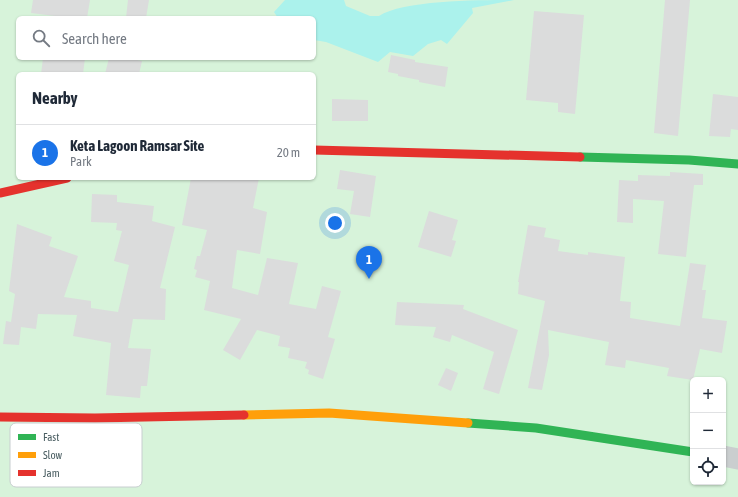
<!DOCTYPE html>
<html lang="en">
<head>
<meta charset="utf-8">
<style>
  :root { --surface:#fff; --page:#f6f6f7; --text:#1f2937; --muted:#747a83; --line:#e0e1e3; --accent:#1a73e8 }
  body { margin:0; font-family:"Asap Condensed",sans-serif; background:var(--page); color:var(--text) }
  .controls { position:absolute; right:12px; bottom:12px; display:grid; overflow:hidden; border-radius:6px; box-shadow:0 1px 3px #0004 }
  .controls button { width:36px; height:36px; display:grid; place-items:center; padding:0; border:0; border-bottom:1px solid var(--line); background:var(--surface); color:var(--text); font:20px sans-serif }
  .you { position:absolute; left:335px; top:223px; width:14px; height:14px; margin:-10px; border:3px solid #fff; border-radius:50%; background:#1a73e8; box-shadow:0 0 0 6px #1a73e833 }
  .badge { display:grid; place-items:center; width:26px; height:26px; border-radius:50%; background:var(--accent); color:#fff; font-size:13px; font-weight:700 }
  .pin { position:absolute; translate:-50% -33px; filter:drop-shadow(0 1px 2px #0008) }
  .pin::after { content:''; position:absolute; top:21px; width:14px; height:12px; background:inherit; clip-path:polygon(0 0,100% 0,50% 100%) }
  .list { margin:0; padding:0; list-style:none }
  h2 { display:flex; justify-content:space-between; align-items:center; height:52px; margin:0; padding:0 16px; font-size:17px }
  h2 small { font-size:13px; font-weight:400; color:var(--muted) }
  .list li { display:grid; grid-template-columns:26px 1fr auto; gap:12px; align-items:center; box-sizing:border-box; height:56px; padding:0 16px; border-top:1px solid var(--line) }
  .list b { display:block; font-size:15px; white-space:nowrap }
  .list p { margin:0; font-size:13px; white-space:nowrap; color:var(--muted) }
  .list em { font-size:13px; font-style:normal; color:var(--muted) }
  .icon { flex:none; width:22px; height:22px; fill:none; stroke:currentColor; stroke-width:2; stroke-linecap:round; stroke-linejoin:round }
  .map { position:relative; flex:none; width:738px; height:497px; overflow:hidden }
  .search { position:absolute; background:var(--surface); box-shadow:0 1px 3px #0004; left:16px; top:16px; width:300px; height:44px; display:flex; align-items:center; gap:10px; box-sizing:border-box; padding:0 14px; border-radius:6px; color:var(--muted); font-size:15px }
  .panel { position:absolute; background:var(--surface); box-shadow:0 1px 3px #0004; left:16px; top:72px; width:300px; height:108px; border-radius:6px }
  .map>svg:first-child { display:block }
</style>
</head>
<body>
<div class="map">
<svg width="738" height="497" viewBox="0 0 738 497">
  <rect width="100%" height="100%" fill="#f4f3f3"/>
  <path fill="#d7f3da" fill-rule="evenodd" d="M0,0H738V497H0ZM18,18H314V58H18ZM18,74H314V178H18ZM693,380H723V482H693Z"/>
  <path fill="#abf2ec" d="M285,0H344L346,6L370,16H379C403,0 481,0 514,0L472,8L473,13L447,44L441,40L428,44L413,56L390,52L378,62L326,42L314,40V18H278L274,12Z"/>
  <g fill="#dbdcdc">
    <path d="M33,0H90L87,18H71L31,13Z"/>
    <path d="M128,0H149L146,18H126Z"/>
    <path d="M665,0H690L678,136L654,133Z"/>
    <path d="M534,11L584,15L575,114L558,112V103L526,100Z"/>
    <path d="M391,55L415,60V62L448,67L445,87L419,82V80L398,76V74L388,72Z"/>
    <path d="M43,58H85L83,74H41Z"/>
    <path d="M109,58H128L142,61L139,74H105Z"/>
    <path d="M713,94L738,97V130L731,129L730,137L709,136Z"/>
    <path d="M332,99L368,100V121H332Z"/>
    <path d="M340,170L376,176L370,217L350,214L354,191L337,189Z"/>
    <path d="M670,172L703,174V185H694L686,257L658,254L664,201L633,199V223L617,222L619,180L638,181V175L670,176Z"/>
    <path d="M191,178H259L253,208L267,212L260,254L237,250L232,288L258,295L267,258L298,263L289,304L316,309L322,286L341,291L328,337L335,339L323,379L308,374L309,370L305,368L307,362L288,358L290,348L278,346L280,336L257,330L240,360L223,350L241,319L204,310L210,281L195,277L197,270L194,269L197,256H200L207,230L182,225Z"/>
    <path d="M92,194L117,195V202L154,206L152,221L175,227L160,288L166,289L165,320L133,319L128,348L151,349L147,386H141L140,398L106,395L111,343L73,336L77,315L38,314L36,329L21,327L19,345L3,344L6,321L11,322L15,294L9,291L17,224L52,237L49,246L78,256L64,297L91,301V308L118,312L129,265L114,261L122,231L116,230L117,223L91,222Z"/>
    <path d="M429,211L458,220L452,240L456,241L451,257L418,247Z"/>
    <path d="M528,225L546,228L544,237L560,240L558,251L588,255V252L625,257L620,301L631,302L630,318L680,326L690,263L706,265L702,290H706L702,318L727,321L722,353L700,349L693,380L667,376L669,368L626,360L625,368L605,365L609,342L548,330L549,355L542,390L528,388L545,301L518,294L519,282H518Z"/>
    <path d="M397,302L464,305L463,309L518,330L499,394L483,389L494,352L452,335L450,342L433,337L436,327L395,325Z"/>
    <path d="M446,368L458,373L451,391L438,385Z"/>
  </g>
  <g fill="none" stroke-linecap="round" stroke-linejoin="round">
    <path stroke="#cacecf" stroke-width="21" d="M723,456L738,459"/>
    <g stroke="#30b455" stroke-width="9">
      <path d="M580,157L689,160L738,164"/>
      <path d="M468,423L536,428L693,452"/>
    </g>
    <path stroke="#ff9f0a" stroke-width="9" d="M244,415L329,413L468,423"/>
    <g stroke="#e5322d" stroke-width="9">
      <path d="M314,150L580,157"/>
      <path d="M0,193L67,178"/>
      <path d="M0,417L95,418L244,415"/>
    </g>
  </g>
  <rect x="10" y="423" width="132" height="64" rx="6" fill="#fff" stroke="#c8ced0" stroke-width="1"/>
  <rect x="18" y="434" width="18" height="6" fill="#30b455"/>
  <rect x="18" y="452" width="18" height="6" fill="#ff9f0a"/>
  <rect x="18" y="470" width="18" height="6" fill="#e5322d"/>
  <g font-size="11" fill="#495d61">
    <text x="43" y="441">Fast</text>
    <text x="43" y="459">Slow</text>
    <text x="43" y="477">Jam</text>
  </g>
</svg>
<div class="controls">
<button>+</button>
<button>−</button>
<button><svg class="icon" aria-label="locate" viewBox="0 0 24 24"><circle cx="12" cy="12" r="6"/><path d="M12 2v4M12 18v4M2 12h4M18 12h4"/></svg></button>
</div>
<div class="you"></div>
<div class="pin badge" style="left:369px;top:279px">1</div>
<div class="search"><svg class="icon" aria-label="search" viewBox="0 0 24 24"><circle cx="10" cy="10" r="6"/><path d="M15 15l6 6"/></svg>Search here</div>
<section class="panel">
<h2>Nearby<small></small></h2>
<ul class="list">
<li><span class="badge">1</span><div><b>Keta Lagoon Ramsar Site</b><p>Park</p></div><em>20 m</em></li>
</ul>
</section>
</div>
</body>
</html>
